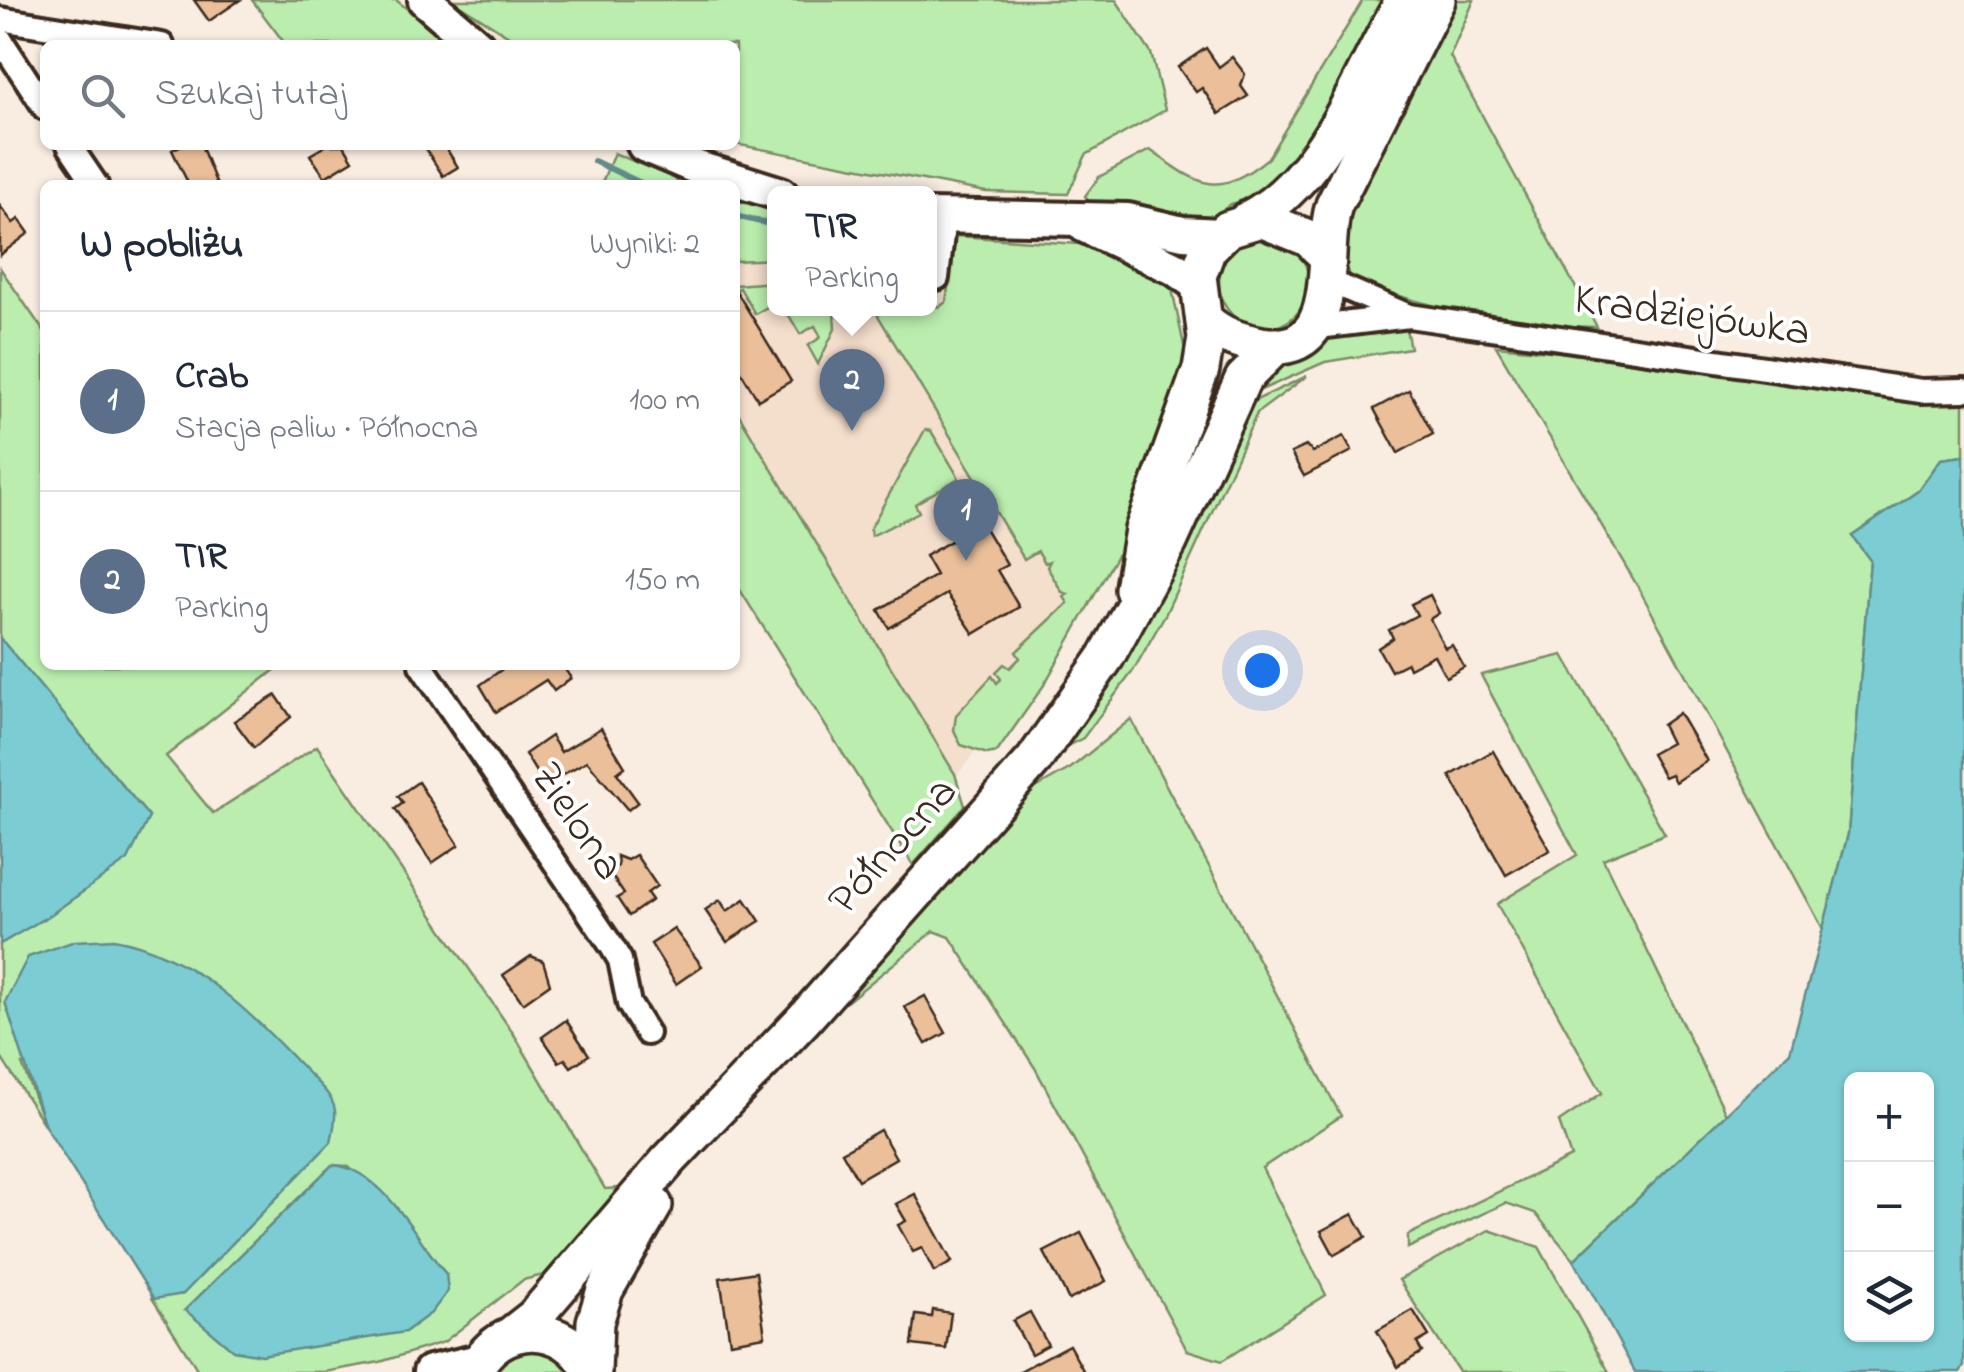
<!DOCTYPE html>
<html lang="pl">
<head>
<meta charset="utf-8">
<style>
  :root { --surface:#fff; --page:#f6f6f7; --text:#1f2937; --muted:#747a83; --line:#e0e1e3; --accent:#3b2a1e }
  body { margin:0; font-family:"Indie Flower",sans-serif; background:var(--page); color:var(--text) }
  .controls { position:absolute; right:30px; bottom:30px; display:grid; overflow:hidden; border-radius:15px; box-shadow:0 2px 8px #0004 }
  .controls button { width:90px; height:90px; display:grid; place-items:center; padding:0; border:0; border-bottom:2px solid var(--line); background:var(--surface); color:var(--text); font:50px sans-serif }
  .you { position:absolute; left:1262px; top:670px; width:35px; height:35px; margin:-25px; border:8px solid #fff; border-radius:50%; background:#1a73e8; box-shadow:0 0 0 15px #1a73e833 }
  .badge { display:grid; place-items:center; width:65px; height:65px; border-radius:50%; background:var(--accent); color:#fff; font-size:32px; font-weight:700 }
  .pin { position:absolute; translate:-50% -82px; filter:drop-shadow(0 2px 5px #0008) }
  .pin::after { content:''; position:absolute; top:52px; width:35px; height:30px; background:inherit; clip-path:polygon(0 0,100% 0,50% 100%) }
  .popup { position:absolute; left:767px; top:186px; width:170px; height:130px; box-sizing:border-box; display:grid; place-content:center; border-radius:15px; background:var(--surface); filter:drop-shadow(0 2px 8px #0005); font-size:32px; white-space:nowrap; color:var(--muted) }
  .popup b { font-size:38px; color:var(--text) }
  .popup::after { content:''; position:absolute; left:50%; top:100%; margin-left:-20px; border:20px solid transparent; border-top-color:var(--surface) }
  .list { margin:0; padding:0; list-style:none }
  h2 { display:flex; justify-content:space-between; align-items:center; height:130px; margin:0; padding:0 40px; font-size:42px }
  h2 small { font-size:32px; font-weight:400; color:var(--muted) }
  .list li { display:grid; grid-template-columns:65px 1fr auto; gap:30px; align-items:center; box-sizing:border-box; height:180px; padding:0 40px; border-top:2px solid var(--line) }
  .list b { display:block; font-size:38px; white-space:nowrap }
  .list p { margin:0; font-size:32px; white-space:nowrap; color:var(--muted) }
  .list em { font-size:32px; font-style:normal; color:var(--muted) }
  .icon { flex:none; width:55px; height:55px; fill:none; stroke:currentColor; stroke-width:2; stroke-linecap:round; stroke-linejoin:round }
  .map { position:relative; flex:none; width:1964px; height:1372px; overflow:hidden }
  .search { position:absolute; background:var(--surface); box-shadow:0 2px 8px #0004; left:40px; top:40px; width:700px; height:110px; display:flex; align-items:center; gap:25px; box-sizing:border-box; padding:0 35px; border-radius:15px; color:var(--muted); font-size:38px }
  .panel { position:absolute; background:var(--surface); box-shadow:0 2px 8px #0004; left:40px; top:180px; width:700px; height:490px; border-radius:15px }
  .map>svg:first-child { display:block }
</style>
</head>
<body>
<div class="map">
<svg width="1964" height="1372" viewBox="0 0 1964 1372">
  <rect width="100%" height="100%" fill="#f9ece1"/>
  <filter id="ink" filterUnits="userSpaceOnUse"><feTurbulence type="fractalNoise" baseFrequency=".01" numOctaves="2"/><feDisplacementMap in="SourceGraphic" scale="20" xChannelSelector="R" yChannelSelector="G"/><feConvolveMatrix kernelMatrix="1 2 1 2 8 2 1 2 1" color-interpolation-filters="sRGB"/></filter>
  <g filter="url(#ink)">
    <path fill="#f4decc" d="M735,227L774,236V308H930V260L943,261L1096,534L1076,599L1006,710L953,781L735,431Z"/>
    <g fill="#bbeeae" stroke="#7b8c66" stroke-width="2.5" fill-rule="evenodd">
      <path d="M252,0H396L453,45H286Z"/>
      <path d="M452,0H1116L1151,53L1165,110L1086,155L1068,194L986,192L735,144V45H523Z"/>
      <path d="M1363,0H1395L1304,152L1261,196L1231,204L1201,226L1092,207L1085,196L1099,177L1150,150C1200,185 1216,200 1268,158Z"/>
      <path d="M1452,0H1474L1450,56L1597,327C1515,326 1426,309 1351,279L1343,255L1349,211Z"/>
      <path d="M614,153L676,179L678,185H601Z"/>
      <path d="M735,200L774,211V259L735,261Z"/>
      <path d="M955,236L1080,244L1107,252L1166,281L1172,289L1186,355L1122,553L1117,555L1044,685L997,752L987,754L961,745L954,730L956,715L992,676L997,683L1001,679L996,672L1004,664L1010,668L1020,658L1016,652L1068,603L1064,597L1068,594L1062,592L1047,567L1050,561L1045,563L1038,551L1024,559L874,309L930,308V304L939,307L946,302Z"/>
      <circle cx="1264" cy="283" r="45"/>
      <path d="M0,268L45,333V665H281L166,756L213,813L317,746L515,1036L605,1189L620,1188L544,1275L523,1280L444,1342L380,1362L324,1372H199L152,1298L183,1294L331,1142C336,1101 330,1096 301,1067L22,1064L45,1126L0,1056V944L50,915L127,860L149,817L0,638ZM332,1165L348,1166L446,1274L185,1310Z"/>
      <path d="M774,282V303L755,314L740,288L735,290V285Z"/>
      <path d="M785,309H834L835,329L818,364L808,346L821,337L815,326L800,334Z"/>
      <path d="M1406,329L1410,348L1325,362L1247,396L1276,367L1335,336Z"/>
      <path d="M1496,346L1964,390V456L1941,459L1918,491L1852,536L1870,560L1848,834L1823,929L1638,587Z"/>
      <path d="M1307,376L1257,413L1166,613L1133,671L1083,738L1067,746L1110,683L1252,402Z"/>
      <path d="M735,408L955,774L965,806L913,865L735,582Z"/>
      <path d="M925,430L931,431L959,478L915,504L919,512L871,536L870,529Z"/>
      <path d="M1563,655L1665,834L1603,859L1726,1114L1574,1260L1535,1213L1506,1203L1408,1248V1235L1571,1157L1559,1122L1602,1093L1497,904L1577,855L1481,675Z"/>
      <path d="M1131,719L1341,1116L1262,1168L1326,1295L1222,1361L1187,1350L1035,1068L950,937L934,931L848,1001L844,989L1034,789L1071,768Z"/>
      <path d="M1489,1230L1539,1247L1609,1372H1459L1399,1280Z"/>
      <path d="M533,1347L559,1357L572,1372H492L503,1358Z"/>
    </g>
    <g fill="#7ccdd3" stroke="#628c8b" stroke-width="2.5" fill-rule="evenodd">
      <path d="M1964,456V1366L1960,1372H1635L1574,1260L1790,1052L1848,834L1870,560L1852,536L1918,491L1941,459ZM1852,1080H1926V1334H1852Z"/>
      <path d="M0,638L149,817L128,860L50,915L0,944Z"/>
      <path d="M114,939C192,953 251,1013 303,1068C314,1080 333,1094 335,1111C336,1120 333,1133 331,1142L183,1294L154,1299L45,1126L5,1002L28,957L75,941Z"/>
      <path d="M332,1165C383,1168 416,1239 446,1274L448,1291L431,1313L405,1332L261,1355L233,1350L185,1310Z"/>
    </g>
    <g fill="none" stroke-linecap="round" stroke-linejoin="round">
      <g stroke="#628c8b" stroke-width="6">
        <path d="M594,161L645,185"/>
        <path d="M735,216L774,225"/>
      </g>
    </g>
    <g fill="#eabf9a" stroke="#3b2a1e" stroke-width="2.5">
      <path d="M194,0H240L209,21Z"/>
      <path d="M1206,48L1219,67L1232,57L1245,74L1241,86L1248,96L1219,114L1202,88L1196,92L1178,67Z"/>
      <path d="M182,145H201L217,185H189L172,150Z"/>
      <path d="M327,145H344L353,160L325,177L310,155Z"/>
      <path d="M423,145H444L458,167L443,176Z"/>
      <path d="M0,206L13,223L19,219L29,233L0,255Z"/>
      <path d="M735,289L791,381L758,400L735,362Z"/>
      <path d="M1409,390L1433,434L1398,453L1374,409Z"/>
      <path d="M1344,436L1352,451L1304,476L1291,453L1306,446L1313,452Z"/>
      <path d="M982,523L1007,565L997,570L1019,607L974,634L947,594L889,628L879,610L936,575L925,556Z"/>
      <path d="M1430,595L1439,613L1430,619L1445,648L1452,645L1464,667L1446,677L1434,655L1409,668L1407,663L1391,671L1378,648L1393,638L1389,630L1417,615L1411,604Z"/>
      <path d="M508,665H569L564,668L571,678L554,691L546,680L496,712L480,685Z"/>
      <path d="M276,695L291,717L254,748L234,721Z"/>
      <path d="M1679,713L1707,761L1675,782L1671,774L1664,777L1651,754L1671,743L1662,725Z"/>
      <path d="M601,728L625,767L617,773L638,802L628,810L587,761L544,785L525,754L551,736L561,752Z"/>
      <path d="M1493,751L1550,850L1506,875L1450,776Z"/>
      <path d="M418,782L459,845L432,863L395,809L403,803L398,796Z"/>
      <path d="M636,855L657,886L647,893L652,900L629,916L617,898L624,894L609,872L618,866L617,856L627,860Z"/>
      <path d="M745,899L760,921L727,942L705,910L720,900L727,911Z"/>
      <path d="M674,929L702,966L676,984L651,944Z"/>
      <path d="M531,956L543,961L550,984L523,1003L503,975Z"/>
      <path d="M925,996L946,1033L926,1044L905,1007Z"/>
      <path d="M566,1020L589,1055L571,1067L565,1059L559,1062L542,1037Z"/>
      <path d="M880,1130L896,1158L858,1180L842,1152Z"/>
      <path d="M915,1194L952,1262L934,1272L922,1248L913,1252L898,1225L906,1221L896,1204Z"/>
      <path d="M1353,1214L1366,1237L1334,1255L1321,1231Z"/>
      <path d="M1081,1233L1106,1281L1069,1300L1044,1252Z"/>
      <path d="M756,1272L765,1336L730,1342L720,1278Z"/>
      <path d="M933,1310L951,1313L946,1349L912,1345L916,1315L932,1317Z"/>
      <path d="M1413,1310L1429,1336L1417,1343L1422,1352L1398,1367L1377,1331Z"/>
      <path d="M1030,1312L1048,1345L1031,1354L1013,1321Z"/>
      <path d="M1069,1345L1084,1372H1018Z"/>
    </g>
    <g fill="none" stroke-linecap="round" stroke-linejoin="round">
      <g stroke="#3b2a1e" stroke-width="30">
        <g id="street">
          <path d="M0,19L162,45"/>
          <path d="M0,39L45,108"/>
          <path d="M69,145L96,185"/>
          <path d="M937,278L944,217"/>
          <path d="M1329,281L1409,316L1921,391L1964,390"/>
          <path d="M1310,328L1409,316"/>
          <path d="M421,665L611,945L620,960L629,1004L647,1033"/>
        </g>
      </g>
      <g stroke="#3b2a1e" stroke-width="40">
        <g id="secondary">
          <path d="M425,0L477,45"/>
          <path d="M644,145L698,168L781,194"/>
          <path d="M930,216L1128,220L1183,233L1220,235"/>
          <path d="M1085,226L1174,268L1198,285"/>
          <path d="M430,1372L479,1361"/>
        </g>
      </g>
      <g stroke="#3b2a1e" stroke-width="42">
        <g id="primary">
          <path d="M1247,220C1328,178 1359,75 1404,0"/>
          <path d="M1204,319C1219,335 1240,341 1261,345C1347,359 1319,249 1334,205L1437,0"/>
          <path d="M1133,589L1143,530L1201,369L1206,338L1198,276L1208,249L1228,229L1261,219L1308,238L1326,255"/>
          <path d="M511,1335L534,1317L669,1160L803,1020L1034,760L1106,657L1169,542L1243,379L1276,346"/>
          <path d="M474,1372C498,1319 567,1319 591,1372"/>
          <path d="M593,1372L595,1322L605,1290L654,1205"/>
        </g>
      </g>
      <use href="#street" stroke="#fff" stroke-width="22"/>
      <use href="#secondary" stroke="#fff" stroke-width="32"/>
      <use href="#primary" stroke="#fff" stroke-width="35"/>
    </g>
  </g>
  <g text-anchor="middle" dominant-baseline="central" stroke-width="8" stroke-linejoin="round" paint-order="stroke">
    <g font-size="45" fill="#3b2a1e" stroke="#fff">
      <text transform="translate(1692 317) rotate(8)">Kradziejówka</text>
      <text transform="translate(576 822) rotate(56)">Zielona</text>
      <text transform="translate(894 847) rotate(-48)">Północna</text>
    </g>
  </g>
</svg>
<div class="controls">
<button>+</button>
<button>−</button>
<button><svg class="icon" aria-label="layers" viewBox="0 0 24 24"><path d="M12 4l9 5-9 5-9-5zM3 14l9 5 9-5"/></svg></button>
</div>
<div class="you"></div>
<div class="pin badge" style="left:966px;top:561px;background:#5c6f8a">1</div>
<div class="pin badge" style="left:852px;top:431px;background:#5c6f8a">2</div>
<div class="popup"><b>TIR</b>Parking</div>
<div class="search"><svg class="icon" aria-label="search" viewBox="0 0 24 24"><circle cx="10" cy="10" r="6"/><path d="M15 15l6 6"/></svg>Szukaj tutaj</div>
<section class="panel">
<h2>W pobliżu<small>Wyniki: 2</small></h2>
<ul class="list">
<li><span class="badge" style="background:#5c6f8a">1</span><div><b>Crab</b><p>Stacja paliw · Północna</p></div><em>100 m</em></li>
<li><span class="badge" style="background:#5c6f8a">2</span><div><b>TIR</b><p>Parking</p></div><em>150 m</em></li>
</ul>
</section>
</div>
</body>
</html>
